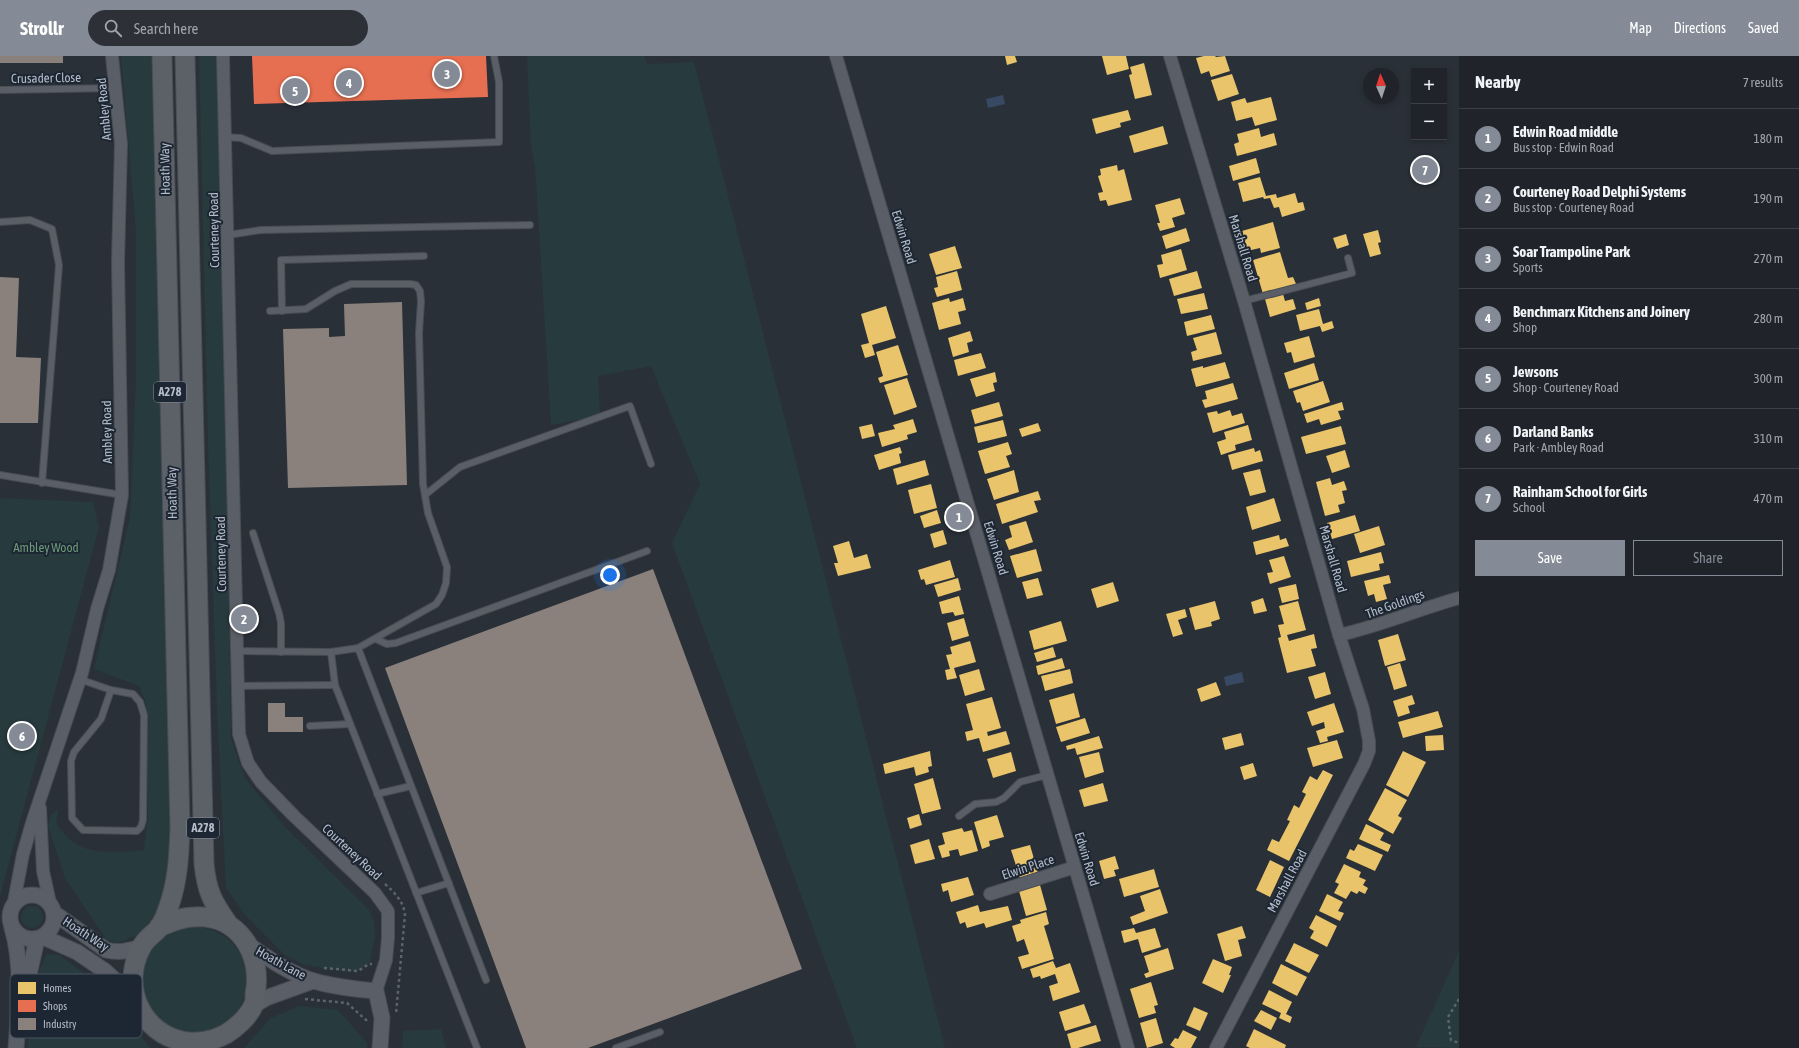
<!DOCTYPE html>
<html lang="en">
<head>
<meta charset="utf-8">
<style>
  :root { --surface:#20242a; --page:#2d3036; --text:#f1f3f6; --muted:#a2a4a8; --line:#3d4147; --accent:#848b96 }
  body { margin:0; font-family:"Asap Condensed",sans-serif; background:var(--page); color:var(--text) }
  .controls { position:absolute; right:12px; top:12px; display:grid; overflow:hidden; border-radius:0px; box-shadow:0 2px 6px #0003 }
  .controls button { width:36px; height:36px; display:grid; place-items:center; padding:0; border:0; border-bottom:1px solid var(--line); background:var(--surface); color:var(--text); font:20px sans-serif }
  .compass { position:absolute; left:1363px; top:12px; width:36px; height:36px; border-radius:50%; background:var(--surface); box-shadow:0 2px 6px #0003; rotate:357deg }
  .you { position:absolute; left:610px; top:519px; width:14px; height:14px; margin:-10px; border:3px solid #fff; border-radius:50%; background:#1a73e8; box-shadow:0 0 0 6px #1a73e833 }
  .badge { display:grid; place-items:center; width:26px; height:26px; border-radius:50%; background:var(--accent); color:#fff; font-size:13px; font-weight:700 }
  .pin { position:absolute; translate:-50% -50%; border:2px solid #fff; box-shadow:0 1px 4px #0006 }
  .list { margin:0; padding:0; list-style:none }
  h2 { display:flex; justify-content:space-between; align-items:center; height:52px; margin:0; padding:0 16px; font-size:17px }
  h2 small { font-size:13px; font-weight:400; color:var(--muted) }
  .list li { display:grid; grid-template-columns:26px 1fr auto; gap:12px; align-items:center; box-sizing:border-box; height:60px; padding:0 16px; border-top:1px solid var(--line) }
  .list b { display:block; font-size:15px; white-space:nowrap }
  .list p { margin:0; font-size:13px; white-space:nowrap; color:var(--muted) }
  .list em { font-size:13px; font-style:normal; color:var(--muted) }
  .actions { display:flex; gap:8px; padding:12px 16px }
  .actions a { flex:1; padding:9px 0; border:1px solid var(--accent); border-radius:0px; text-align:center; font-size:14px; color:var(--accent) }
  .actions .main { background:var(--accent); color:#fff }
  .icon { flex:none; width:22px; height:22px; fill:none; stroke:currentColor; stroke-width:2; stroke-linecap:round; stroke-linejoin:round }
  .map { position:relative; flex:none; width:1459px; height:992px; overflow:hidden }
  header { display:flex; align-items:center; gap:24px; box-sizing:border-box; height:56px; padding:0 20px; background:var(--accent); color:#fff }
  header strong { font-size:19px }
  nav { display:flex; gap:22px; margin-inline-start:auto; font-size:14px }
  .search { width:280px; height:36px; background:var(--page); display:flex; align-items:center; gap:10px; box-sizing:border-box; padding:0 14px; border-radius:22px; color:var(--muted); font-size:15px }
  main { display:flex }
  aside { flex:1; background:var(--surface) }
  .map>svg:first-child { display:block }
</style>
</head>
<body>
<header>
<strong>Strollr</strong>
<div class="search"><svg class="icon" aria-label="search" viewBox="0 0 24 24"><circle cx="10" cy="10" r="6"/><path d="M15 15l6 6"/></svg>Search here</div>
<nav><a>Map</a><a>Directions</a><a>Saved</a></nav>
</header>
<main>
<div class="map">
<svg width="1459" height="992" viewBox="0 0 1459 992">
  <rect width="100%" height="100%" fill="#2a3038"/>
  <g fill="#273a3e">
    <path d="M121,0H154L172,791C167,821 164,855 140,876C134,881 124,884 118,887L107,884L65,822L48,770L51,759L58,753C58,757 56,764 57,768C58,771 61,774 63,776C81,801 117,797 144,794L148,762L146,647L139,630L94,613L130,462L136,324V176Z"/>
    <path d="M199,0H217L226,369L231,683L245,722L285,771L368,853L374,865L375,881L370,906L359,914L350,916L305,909L285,899L246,860L226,832L217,653L208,387Z"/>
    <path d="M527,0H644L647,8L694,6L945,992H857L672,487L700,428L651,310L598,320L600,360L551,369L535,110L531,91Z"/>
    <path d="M0,442L93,446L99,471L0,840Z"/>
    <circle cx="32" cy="861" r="11"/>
    <circle cx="194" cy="924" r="53"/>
    <path d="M1459,895V992L1416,991Z"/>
    <path d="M47,898L59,899L80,914L130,966L150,992H28L34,927Z"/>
    <path d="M299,950L338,954L367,987V992H244L271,962Z"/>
    <path d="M441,973L446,992H402L403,975Z"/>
  </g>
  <g fill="#384963">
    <path d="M1003,39L1005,48L988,52L986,43Z"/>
    <path d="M1242,616L1244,626L1226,630L1224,621Z"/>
  </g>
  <g fill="#e9c46a">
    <path d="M1005,0H1015L1017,6L1007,9Z"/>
    <path d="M1102,0H1126L1129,13L1107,19Z"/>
    <path d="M1204,0H1215L1216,1L1225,0L1230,15L1211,21L1209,15L1201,18L1196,2Z"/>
    <path d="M1144,7L1152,39L1135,43L1129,19L1132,18L1130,11Z"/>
    <path d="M1232,18L1239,38L1218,45L1211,24Z"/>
    <path d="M1271,41L1277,64L1255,70L1252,61L1236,65L1231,46L1245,42L1247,47Z"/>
    <path d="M1128,54L1131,64L1120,67L1121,71L1096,78L1092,63Z"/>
    <path d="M1163,70L1168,88L1134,97L1129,80Z"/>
    <path d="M1259,72L1261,81L1274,77L1277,89L1237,100L1234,88L1239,86L1237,78Z"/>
    <path d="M1256,102L1260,117L1233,125L1229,110Z"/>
    <path d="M1117,109L1118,115L1124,113L1132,144L1108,150L1106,144L1100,145L1098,137L1103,136L1098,120L1101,119L1100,113Z"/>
    <path d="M1260,121L1266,140L1276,138L1277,142L1295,137L1298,147L1303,146L1305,154L1282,161L1279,151L1274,152L1270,142L1264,143L1263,141L1243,146L1238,127Z"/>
    <path d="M1180,142L1185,158L1172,162L1175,171L1160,175L1157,167H1160L1155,149Z"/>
    <path d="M1273,166L1280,192L1261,197L1260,192L1247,195L1242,175Z"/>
    <path d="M1186,172L1190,185L1166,193L1162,180Z"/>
    <path d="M1378,174L1381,186L1378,187L1381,198L1370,201L1363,178Z"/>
    <path d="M1346,178L1349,189L1337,193L1333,182Z"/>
    <path d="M955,190L962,212L936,219L929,198Z"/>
    <path d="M1181,193L1187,214L1160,222L1157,209L1163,208L1161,199Z"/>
    <path d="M1280,196L1288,222L1293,221L1296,228L1263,238L1253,204Z"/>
    <path d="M957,215L962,234L937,241L934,232L938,231L936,221Z"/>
    <path d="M1197,215L1202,232L1174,240L1169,223Z"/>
    <path d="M1204,237L1208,253L1181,258L1177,243Z"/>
    <path d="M1283,238L1285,245L1293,243L1296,253L1270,261L1265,243Z"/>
    <path d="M949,242L950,246L963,242L966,254L958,256L961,268L939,274L932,247Z"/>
    <path d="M1319,242L1321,250L1307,254L1305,247Z"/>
    <path d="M886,250L896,282L872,289L875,299L865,302L861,289L869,287L861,258Z"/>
    <path d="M1319,253L1323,268L1332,265L1334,272L1322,276L1320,270L1300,275L1296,259Z"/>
    <path d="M1211,259L1215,273L1187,280L1184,266Z"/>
    <path d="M970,275L973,285L967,287L969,296L953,301L948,282Z"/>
    <path d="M1216,276L1222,298L1193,305L1191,296L1197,294L1193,282Z"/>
    <path d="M1309,280L1315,301L1294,307L1291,296L1287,297L1284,287Z"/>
    <path d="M898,289L908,319L880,327L878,322L883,320L876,296Z"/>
    <path d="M981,297L986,312L958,320L954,304Z"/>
    <path d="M1225,306L1230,322L1196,331L1191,313L1203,310V312Z"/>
    <path d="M1314,307L1319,324L1289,333L1284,317Z"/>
    <path d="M995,316L997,326L993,327L995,335L976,341L970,323Z"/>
    <path d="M907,322L917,351L894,359L884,329Z"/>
    <path d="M1323,325L1330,346L1303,355L1300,346L1297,347L1293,335Z"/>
    <path d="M1233,327L1238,343L1205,352L1202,344L1207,343L1205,335Z"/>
    <path d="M999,346L1003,360L975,368L971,354Z"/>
    <path d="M1342,346L1344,354L1338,355L1341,363L1321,369L1319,363L1307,367L1304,358Z"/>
    <path d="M1230,354L1232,360L1242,357L1245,367L1213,377L1207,357L1217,355L1218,358Z"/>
    <path d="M913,363L917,376L907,379L908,383L882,391L878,377L895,373L893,369Z"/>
    <path d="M1003,364L1007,380L978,387L974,371Z"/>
    <path d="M1038,367L1041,375L1022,381L1019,373Z"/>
    <path d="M872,368L875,380L862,383L859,371Z"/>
    <path d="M1248,369L1252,384L1235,389L1236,394L1221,399L1217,386L1226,383L1224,376Z"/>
    <path d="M1341,370L1346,388L1306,398L1301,381Z"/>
    <path d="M1008,386L1012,398L1006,400L1010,411L985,418L978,395Z"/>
    <path d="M900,391L902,397L899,398L901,407L879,414L874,399Z"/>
    <path d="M1254,392L1255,396L1260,394L1263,405L1232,414L1228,399Z"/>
    <path d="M1345,394L1350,411L1332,417L1326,400Z"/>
    <path d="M925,404L929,419L897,429L893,413Z"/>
    <path d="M1260,413L1266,436L1250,440L1243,417Z"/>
    <path d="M1014,414L1019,436L994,444L987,423Z"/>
    <path d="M1330,422L1332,429L1344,425L1347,434L1342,435L1345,447L1338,449L1340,456L1325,460L1316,426Z"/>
    <path d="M931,428L937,452L914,458L908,434Z"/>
    <path d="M1038,435L1041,444L1034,445L1038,456L1002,468L996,448Z"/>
    <path d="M1274,442L1281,465L1252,474L1246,451Z"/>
    <path d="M937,454L941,467L924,472L920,460Z"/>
    <path d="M1355,459L1360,475L1332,483L1327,467Z"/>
    <path d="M1026,465L1033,486L1009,494L1005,484L1012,481L1009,470Z"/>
    <path d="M1379,470L1385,489L1360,497L1354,478Z"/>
    <path d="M943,474L947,488L934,492L930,478Z"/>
    <path d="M1279,479L1280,484L1286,482L1289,490L1256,499L1253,486Z"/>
    <path d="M849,485L854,502L867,498L871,512L838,520L834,507H838L833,490Z"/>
    <path d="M1036,493L1042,515L1017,522L1010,500Z"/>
    <path d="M1381,496L1384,507L1379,508L1380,514L1351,521L1347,505Z"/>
    <path d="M1284,500L1291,521L1270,528L1267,517L1273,516L1269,504Z"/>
    <path d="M950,504L955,521L926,529L924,523L921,524L918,514Z"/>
    <path d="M1389,519L1391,527L1383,529L1387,543L1376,546L1374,538L1368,540L1364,525Z"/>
    <path d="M958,522L961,534L938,541L934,529Z"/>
    <path d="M1038,522L1043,539L1027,543L1022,526Z"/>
    <path d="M1113,526L1119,545L1097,552L1091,533Z"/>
    <path d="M1296,528L1299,543L1282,547L1278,532Z"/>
    <path d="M959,540L964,558L955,560L953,556L942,558L939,546Z"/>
    <path d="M1263,542L1267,555L1254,558L1251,546Z"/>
    <path d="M1215,545L1220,563L1211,566L1212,570L1195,574L1189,552Z"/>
    <path d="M1298,545L1306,574L1287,579L1289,585L1314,578L1317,592L1311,593L1316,610L1287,617L1278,582L1281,581L1278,569L1284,568L1279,550Z"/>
    <path d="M1185,553L1187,561L1178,564L1183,578L1173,581L1166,558Z"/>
    <path d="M964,562L969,580L952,585L947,567Z"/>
    <path d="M1061,565L1067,585L1034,594L1029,575Z"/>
    <path d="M1398,578L1406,604L1385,610L1378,584Z"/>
    <path d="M970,585L976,606L954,612L957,622L947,624L945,614L950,613L946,599L952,598L950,591Z"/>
    <path d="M1053,591L1056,601L1037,606L1034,597Z"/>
    <path d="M1062,602L1065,612L1038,619L1036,610Z"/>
    <path d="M1400,607L1407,630L1394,634L1387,611Z"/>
    <path d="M979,613L985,634L965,640L959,619Z"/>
    <path d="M1070,613L1073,627L1045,635L1041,620Z"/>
    <path d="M1325,616L1331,638L1315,643L1308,621Z"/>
    <path d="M1216,626L1221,639L1201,646L1197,633Z"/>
    <path d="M1074,637L1080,661L1056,668L1049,644Z"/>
    <path d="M1412,639L1415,648L1408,650L1410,657L1398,661L1393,645Z"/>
    <path d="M992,641L1001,672L987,676L988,680L1006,675L1010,688L983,696L979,682L967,685L965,676L973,674L966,648Z"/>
    <path d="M1334,647L1344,676L1327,681L1328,685L1320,687L1316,675L1325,672L1324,666L1312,670L1307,656Z"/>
    <path d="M1438,655L1443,671L1403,682L1398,666Z"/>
    <path d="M1085,662L1090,677L1061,686L1056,671Z"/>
    <path d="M1241,677L1244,689L1225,694L1222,682Z"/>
    <path d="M1443,679L1444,694L1426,695L1425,680Z"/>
    <path d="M1099,680L1103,692L1077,699L1075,692L1067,694L1066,690Z"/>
    <path d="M1337,684L1343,702L1313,711L1307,692Z"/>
    <path d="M930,695L932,710L928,711L929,716L916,720L914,711L885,718L883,708Z"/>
    <path d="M1403,695L1426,706L1408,741L1386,729Z"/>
    <path d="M1011,696L1016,715L993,722L987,703Z"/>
    <path d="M1099,696L1104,716L1085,722L1079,701Z"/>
    <path d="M1253,707L1257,720L1244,724L1240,711Z"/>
    <path d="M1323,714L1333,719L1289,805L1267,794L1272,783L1279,786L1290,765L1287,764L1294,749L1299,752L1306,738L1302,736L1310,720L1317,724Z"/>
    <path d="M933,722L941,753L922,758L914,728Z"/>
    <path d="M1103,727L1108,745L1084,751L1079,734Z"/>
    <path d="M1385,732L1407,744L1398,760L1402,762L1393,778L1368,764Z"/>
    <path d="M919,758L922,769L910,773L907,762Z"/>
    <path d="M997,759L1004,781L989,785L990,790L982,793L974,766Z"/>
    <path d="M1366,768L1384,777L1380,784L1391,789L1388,796L1359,783Z"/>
    <path d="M962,772L964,776L972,774L978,795L960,800L958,793L949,795L950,800L942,802L938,790L945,788L942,777Z"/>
    <path d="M929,783L935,803L915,808L910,789Z"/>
    <path d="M1358,788L1383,799L1375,815L1346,802L1350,793L1354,795Z"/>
    <path d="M1030,789L1038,817L1020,822L1011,794Z"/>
    <path d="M1115,800L1119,813L1114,814L1116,820L1104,823L1099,805Z"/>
    <path d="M1270,804L1284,811L1270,841L1256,834Z"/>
    <path d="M1344,808L1361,816L1359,821L1366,824L1363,829L1368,832L1365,838L1359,835L1357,838L1351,835L1346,843L1334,837L1339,828L1335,826Z"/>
    <path d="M1154,813L1159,831L1124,841L1119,823Z"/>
    <path d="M968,821L974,839L951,846L948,834L943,836L941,828Z"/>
    <path d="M1040,829L1047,854L1026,860L1019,835Z"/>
    <path d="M1160,833L1168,857L1133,869L1130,861L1145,855L1140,840Z"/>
    <path d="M1327,838L1343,846L1338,855L1344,857L1340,865L1319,855Z"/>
    <path d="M978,849L980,856L1008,850L1012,864L986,872L984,867L967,872L965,866L960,868L956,856Z"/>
    <path d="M1046,856L1049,868L1044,870L1054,903L1022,913L1018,901L1029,898L1024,883L1017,886L1012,870L1021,867L1020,864Z"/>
    <path d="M1316,859L1337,870L1327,891L1310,882L1314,875L1309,872Z"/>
    <path d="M1242,870L1246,882L1238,884L1242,900L1225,905L1217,878Z"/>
    <path d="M1134,872L1136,877L1155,872L1161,891L1142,897L1138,883L1124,887L1121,875Z"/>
    <path d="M1294,887L1319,899L1309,917L1285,905Z"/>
    <path d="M1168,892L1174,913L1146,922L1144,918L1149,916L1144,900Z"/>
    <path d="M1213,903L1232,911L1229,919H1231L1223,937L1202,927Z"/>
    <path d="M1053,905L1056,912L1070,907L1080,936L1053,945L1049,930L1058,927L1055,918L1041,923L1040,920L1033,922L1030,913Z"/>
    <path d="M1281,908L1307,921L1297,940L1272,927Z"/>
    <path d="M1151,926L1158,949L1154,950L1156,957L1139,962L1130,933Z"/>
    <path d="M1269,934L1292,946L1286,958L1292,961L1290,967L1279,962L1281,957L1262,948Z"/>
    <path d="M1084,948L1091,967L1065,975L1059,956Z"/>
    <path d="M1194,951L1208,957L1200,975L1186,969Z"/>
    <path d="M1261,954L1277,962L1271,974L1254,965Z"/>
    <path d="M1156,962L1163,987L1147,992L1140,967Z"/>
    <path d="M1096,969L1101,985L1078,992H1071L1067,978Z"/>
    <path d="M1254,973L1286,989L1285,992H1250L1246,990Z"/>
    <path d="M1183,974L1197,981L1191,992H1175L1170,989L1175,982L1178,983Z"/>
  </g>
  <path fill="#e76f51" d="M252,0H486L488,41L254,48Z"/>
  <g fill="#8a817c">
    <rect x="0" y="0" width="63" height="7"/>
    <path d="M0,221L19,222L16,301L41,302L38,367H0Z"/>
    <path d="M402,246L407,429L288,432L283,273L329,272V281L345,280L344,248Z"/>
    <path d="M653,513L802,913L588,992H526L385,612Z"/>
    <path d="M268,647H285V661H303V676H268Z"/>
  </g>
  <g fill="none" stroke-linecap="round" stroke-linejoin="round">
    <g stroke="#484c53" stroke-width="8">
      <g id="service">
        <path d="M0,34L116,32"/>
        <path d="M225,81L241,82L272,95L499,86V26L494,0"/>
        <path d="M0,166L30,164L52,173L59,209L42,427"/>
        <path d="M228,179L261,174L530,169"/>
        <path d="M1244,245L1352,217L1348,202"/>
        <path d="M282,255L281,204L424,200"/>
        <path d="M0,419L122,439"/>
        <path d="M425,439L460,411L630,350L651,408"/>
        <path d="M253,477L279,557L281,567V596"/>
        <path d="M376,583L387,588L396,587L647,495"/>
        <path d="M358,592L486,924"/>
        <path d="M238,595L331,596L358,592L436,548L442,539L446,527L447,511L428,457L423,428L419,277L421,245L420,235L416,229L410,228H351L335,235L306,253L270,255"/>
        <path d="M331,596L335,629L477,992"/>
        <path d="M79,623L111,634L133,638L140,646L144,659L143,764L141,771L137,775L83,774L72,762L71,705L74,696L101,663L111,634"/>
        <path d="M238,630L335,629"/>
        <path d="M310,670L350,668"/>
        <path d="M377,738L411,730"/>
        <path d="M959,760L975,748L996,746L1004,742L1020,726L1047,719"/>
        <path d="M416,837L449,827"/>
        <path d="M616,992L660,976"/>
      </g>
    </g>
    <g stroke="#484c53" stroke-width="14">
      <g id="minor">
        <path d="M223,0L239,678L248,707L261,726L294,760L375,837L388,855V882L386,904L376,935"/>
        <path d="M836,0L1128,992"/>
        <path d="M1170,0L1244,245L1339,579L1363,653L1369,685V695L1364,708L1216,992"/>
        <path d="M1339,579C1380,570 1419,553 1459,542"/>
        <path d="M40,752L43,815L50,847"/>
        <path d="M990,838L1075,811"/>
        <path d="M13,851L23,798L32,767L82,617L97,553L109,514L122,439L118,206L121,88L112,0"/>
      </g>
    </g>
    <g stroke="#484c53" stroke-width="17">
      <g id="tertiary">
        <circle cx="32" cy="861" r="22"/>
        <path d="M54,857L106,894C119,897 128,895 141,891"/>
        <path d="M12,872C23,908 19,954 16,992"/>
        <path d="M43,881L77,896L105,915L134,942"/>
        <path d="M249,889C267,902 293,919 314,925C334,931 355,933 376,935L382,962L380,992"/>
        <path d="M24,941L37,883"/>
        <path d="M253,950L266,942L313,925"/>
      </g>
    </g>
    <g stroke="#484c55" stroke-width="21">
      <g id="primary">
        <path d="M185,0L204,808C207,836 212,845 228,868"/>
        <path d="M159,871C171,866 182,861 194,861C238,858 263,898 255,938C255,942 255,947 253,950C248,961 236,972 226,978C213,985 196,988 182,985C140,976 121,929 141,892C145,883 153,879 159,872C163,866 167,857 169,850C178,824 179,799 180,772L162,0"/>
      </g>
    </g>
    <g stroke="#5d636a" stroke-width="2.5" stroke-dasharray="3 3" stroke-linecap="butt">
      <path d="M385,828C395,837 403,845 405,858L396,958"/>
      <path d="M324,912L358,915L369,908H372"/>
      <path d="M305,943L347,947L366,964L370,963"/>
      <path d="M1459,943L1448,961L1451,984L1459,987"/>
    </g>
    <use href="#service" stroke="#5a5e66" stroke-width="6"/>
    <use href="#minor" stroke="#5a5e66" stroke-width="12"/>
    <use href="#tertiary" stroke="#5a5e66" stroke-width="15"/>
    <use href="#primary" stroke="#5c6168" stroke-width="19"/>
  </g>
  <g text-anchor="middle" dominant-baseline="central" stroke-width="4" stroke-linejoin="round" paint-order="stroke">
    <g fill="#1d2633" stroke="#878f9c" stroke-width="1">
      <rect x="154" y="326" width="32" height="20" rx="3"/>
      <rect x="187" y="762" width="32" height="20" rx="3"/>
    </g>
    <g font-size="12" font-weight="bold" fill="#b4bcc9">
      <text x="170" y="336">A278</text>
      <text x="203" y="772">A278</text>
    </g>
    <g font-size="13" fill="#b4bcc9" stroke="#1d2633">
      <text transform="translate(46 22) rotate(-1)">Crusader Close</text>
      <text transform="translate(104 53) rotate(-95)">Ambley Road</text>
      <text transform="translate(165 113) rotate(-91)">Hoath Way</text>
      <text transform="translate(214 174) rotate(-91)">Courteney Road</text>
      <text transform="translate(904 181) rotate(73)">Edwin Road</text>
      <text transform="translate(1243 192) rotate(73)">Marshall Road</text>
      <text transform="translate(107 376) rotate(-91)">Ambley Road</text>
      <text transform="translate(172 437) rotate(-91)">Hoath Way</text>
      <text transform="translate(996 492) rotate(73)">Edwin Road</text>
      <text transform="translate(221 498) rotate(-91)">Courteney Road</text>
      <text transform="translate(1333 503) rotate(74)">Marshall Road</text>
      <text transform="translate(1395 548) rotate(-20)">The Goldings</text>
      <text transform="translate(352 796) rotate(43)">Courteney Road</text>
      <text transform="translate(1087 803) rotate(73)">Edwin Road</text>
      <text transform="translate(1028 811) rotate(-18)">Elwin Place</text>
      <text transform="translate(1287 825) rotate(-62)">Marshall Road</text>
      <text transform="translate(86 878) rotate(33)">Hoath Way</text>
      <text transform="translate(281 907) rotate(29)">Hoath Lane</text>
    </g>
    <g font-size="13" fill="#6b9a76" stroke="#1d2633">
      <text x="46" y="491">Ambley Wood</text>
    </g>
  </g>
  <rect x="10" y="918" width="132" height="64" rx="6" fill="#1d2633" stroke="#4a5360" stroke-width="1"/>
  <rect x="18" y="926" width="18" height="12" fill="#e9c46a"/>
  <rect x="18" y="944" width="18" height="12" fill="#e76f51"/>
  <rect x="18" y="962" width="18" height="12" fill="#8a817c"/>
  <g font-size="11" fill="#b4bcc9">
    <text x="43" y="936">Homes</text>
    <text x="43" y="954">Shops</text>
    <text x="43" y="972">Industry</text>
  </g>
</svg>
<div class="controls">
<button>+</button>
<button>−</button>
</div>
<svg class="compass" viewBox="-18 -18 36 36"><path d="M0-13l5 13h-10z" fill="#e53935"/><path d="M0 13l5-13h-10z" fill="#a2a4a8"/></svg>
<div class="you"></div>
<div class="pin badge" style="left:959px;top:461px">1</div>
<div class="pin badge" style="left:244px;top:563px">2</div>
<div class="pin badge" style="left:447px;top:18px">3</div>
<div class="pin badge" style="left:349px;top:27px">4</div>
<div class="pin badge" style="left:295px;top:35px">5</div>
<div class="pin badge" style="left:22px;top:680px">6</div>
<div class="pin badge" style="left:1425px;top:114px">7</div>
</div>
<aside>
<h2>Nearby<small>7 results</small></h2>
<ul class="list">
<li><span class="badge">1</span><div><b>Edwin Road middle</b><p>Bus stop · Edwin Road</p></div><em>180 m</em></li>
<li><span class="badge">2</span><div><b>Courteney Road Delphi Systems</b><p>Bus stop · Courteney Road</p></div><em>190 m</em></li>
<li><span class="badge">3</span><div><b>Soar Trampoline Park</b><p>Sports</p></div><em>270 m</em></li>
<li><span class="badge">4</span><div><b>Benchmarx Kitchens and Joinery</b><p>Shop</p></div><em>280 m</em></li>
<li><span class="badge">5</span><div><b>Jewsons</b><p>Shop · Courteney Road</p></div><em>300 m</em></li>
<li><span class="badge">6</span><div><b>Darland Banks</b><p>Park · Ambley Road</p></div><em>310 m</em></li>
<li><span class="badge">7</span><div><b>Rainham School for Girls</b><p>School</p></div><em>470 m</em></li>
</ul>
<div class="actions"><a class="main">Save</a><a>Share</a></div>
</aside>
</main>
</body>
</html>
